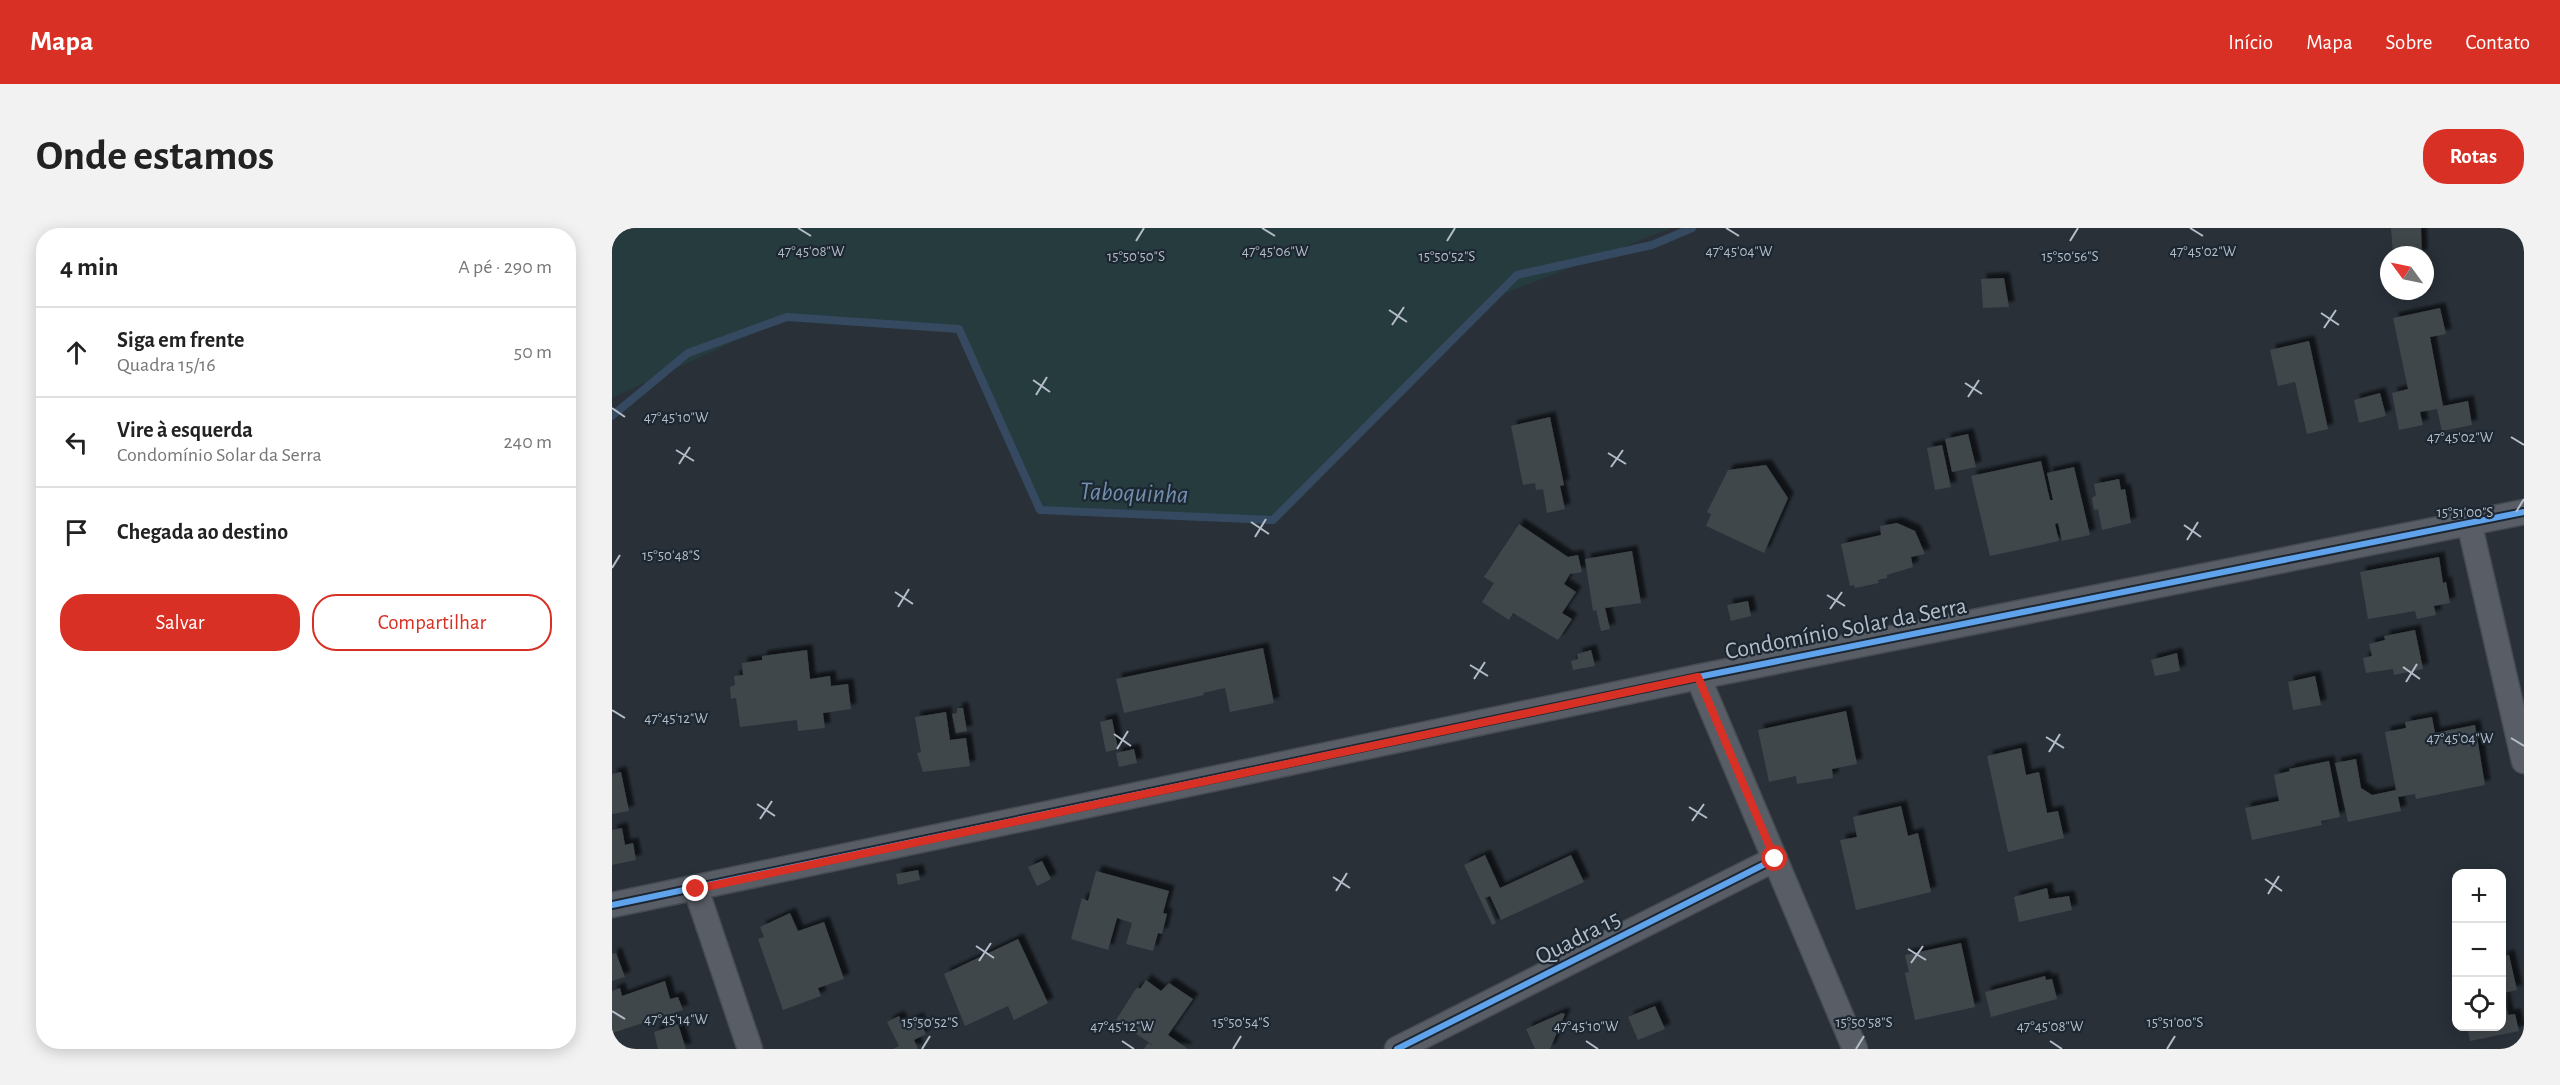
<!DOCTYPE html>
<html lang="pt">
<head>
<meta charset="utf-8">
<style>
  :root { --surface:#fff; --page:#f2f2f2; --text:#222; --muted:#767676; --line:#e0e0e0; --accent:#d93025 }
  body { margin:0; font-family:"Alegreya Sans",sans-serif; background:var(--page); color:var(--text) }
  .controls { position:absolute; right:18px; bottom:18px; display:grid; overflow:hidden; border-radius:12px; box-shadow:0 3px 15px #0003 }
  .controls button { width:54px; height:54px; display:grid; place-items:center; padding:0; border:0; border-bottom:2px solid var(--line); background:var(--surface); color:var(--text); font:30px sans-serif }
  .compass { position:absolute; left:1768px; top:18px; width:54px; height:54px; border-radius:50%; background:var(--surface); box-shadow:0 3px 15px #0003; rotate:303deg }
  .stop { position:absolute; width:18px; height:18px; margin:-14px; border:4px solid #d93025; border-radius:50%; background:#fff }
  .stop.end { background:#d93025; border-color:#fff; box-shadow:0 2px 6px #0008 }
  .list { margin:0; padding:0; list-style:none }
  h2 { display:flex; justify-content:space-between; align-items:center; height:78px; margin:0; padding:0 24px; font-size:26px }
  h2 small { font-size:20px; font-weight:400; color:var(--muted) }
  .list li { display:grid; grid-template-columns:39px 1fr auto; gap:18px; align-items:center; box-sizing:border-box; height:90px; padding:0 24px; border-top:2px solid var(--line) }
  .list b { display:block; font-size:22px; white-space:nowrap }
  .list p { margin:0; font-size:20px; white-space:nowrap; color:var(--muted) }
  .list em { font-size:20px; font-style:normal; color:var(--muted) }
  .actions { display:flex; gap:12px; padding:18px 24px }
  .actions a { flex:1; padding:14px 0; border:2px solid var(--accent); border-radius:24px; text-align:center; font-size:21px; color:var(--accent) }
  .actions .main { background:var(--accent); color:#fff }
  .icon { flex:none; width:33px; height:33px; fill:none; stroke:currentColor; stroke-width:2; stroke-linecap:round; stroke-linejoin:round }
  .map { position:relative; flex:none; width:1912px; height:821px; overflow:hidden; border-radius:24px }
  header { display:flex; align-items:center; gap:36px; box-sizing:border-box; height:84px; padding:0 30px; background:var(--accent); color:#fff }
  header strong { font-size:28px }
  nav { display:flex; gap:33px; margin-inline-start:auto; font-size:21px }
  .intro { display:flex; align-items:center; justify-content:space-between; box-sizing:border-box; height:144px; padding:0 36px }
  h1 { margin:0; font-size:42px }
  .button { padding:15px 27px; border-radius:24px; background:var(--accent); color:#fff; font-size:21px; font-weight:700 }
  main { display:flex; gap:36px; padding:0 36px }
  aside { flex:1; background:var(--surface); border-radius:24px; box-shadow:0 3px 15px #0003 }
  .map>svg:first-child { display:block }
</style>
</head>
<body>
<header>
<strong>Mapa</strong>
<nav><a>Início</a><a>Mapa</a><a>Sobre</a><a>Contato</a></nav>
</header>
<div class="intro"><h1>Onde estamos</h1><a class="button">Rotas</a></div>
<main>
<aside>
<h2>4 min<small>A pé · 290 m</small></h2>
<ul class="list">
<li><svg class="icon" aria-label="ahead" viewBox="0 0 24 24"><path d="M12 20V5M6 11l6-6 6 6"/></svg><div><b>Siga em frente</b><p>Quadra 15/16</p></div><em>50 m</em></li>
<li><svg class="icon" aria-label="left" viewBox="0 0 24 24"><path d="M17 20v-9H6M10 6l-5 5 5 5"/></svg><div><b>Vire à esquerda</b><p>Condomínio Solar da Serra</p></div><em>240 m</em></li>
<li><svg class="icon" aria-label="arrive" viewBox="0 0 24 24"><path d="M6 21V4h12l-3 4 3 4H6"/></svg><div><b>Chegada ao destino</b></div></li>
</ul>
<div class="actions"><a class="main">Salvar</a><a>Compartilhar</a></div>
</aside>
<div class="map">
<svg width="1912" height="821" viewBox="0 0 1912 821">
  <defs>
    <filter id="shadow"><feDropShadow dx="5.5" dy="-5.5" stdDeviation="1.5" flood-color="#0009"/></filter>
  </defs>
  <rect width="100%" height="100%" fill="#293038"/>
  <path fill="#263b3e" d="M0,0H1059L884,69L661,292L428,282L347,101L175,89L0,170Z"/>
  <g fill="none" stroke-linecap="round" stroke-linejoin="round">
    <path stroke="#354a61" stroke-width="8" d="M0,188L76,125L175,89L347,101L428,282L661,292L905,47L1040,17L1080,0"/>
  </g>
  <g fill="#40464c" filter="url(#shadow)">
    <path d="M1779,0H1809L1810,27H1781Z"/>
    <path d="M1392,50L1397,79L1371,80L1369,51Z"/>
    <path d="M1782,63H1812V67L1783,68Z"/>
    <path d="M1828,80L1834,106L1818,109L1831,178L1856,173L1860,197L1830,203L1825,181L1808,184L1811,197L1787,202L1780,165L1796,161L1781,90Z"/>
    <path d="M1697,113L1716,201L1695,206L1683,154L1666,158L1658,122Z"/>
    <path d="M1768,165L1774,188L1747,195L1742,172Z"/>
    <path d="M938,189L952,257L948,258L953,281L935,285L931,261L924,262L923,255L911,257L899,198Z"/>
    <path d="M1356,206L1364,239L1340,244L1333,211Z"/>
    <path d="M1330,217L1339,259L1323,262L1315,220Z"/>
    <path d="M1429,233L1438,272H1441L1435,245L1462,239L1478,307L1450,313L1446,295L1443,296L1447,313L1378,328L1359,248Z"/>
    <path d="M1154,237L1176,270L1152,325L1094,298L1099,286L1095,284L1116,242Z"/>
    <path d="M1507,251L1509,262L1513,261L1519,295L1490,302L1486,281L1482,282L1480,270L1484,267L1482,256Z"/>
    <path d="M1285,295L1303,303L1313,326L1299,329L1301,339L1275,347V350L1266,352L1267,355L1243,360L1242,357L1238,358L1229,316L1269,307L1268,298Z"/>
    <path d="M907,296L956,329L966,327L970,344L958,346L952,356L964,364L950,385L960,391L946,412L901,385L897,392L870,374L882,355L872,349Z"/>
    <path d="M1020,323L1029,375L993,380L998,401L989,403L984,382L981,383L973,331Z"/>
    <path d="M1827,329L1831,355L1834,354L1838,375L1822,378L1824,387L1805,391L1803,383L1756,391L1748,344Z"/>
    <path d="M1136,373L1139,388L1119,393L1115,377Z"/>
    <path d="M1803,402L1811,441L1782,447L1781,441L1754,445L1751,430L1760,428L1757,416L1773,412L1772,408Z"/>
    <path d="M651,420L662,475L618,484L613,460L591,465L592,467L512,485L504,451Z"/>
    <path d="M195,422L198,451L218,448L219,458L236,456L239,481L211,485L213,500L186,503L185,492L128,499L124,470L119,471L118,459L123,457L122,448L131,447L130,435L150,432V428Z"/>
    <path d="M979,422L983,438L961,442L959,433L966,431L965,426Z"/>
    <path d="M1565,425L1568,443L1543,448L1539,432Z"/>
    <path d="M1703,448L1709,477L1681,482L1676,454Z"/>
    <path d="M345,480H351L355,503L344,505L340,486L345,485Z"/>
    <path d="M1234,483L1245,536L1220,541L1221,550L1185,556L1184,548L1157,554L1146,502Z"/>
    <path d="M334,484L338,512L354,510L358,538L311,544L305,525L309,524L303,489Z"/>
    <path d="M1820,489L1823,505L1863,497L1873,557L1804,571L1803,566L1786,569L1789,583L1736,594L1723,535L1744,531L1749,560L1760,567L1784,562L1773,504L1794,500L1793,494Z"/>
    <path d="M500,491L506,521L494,524L488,494Z"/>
    <path d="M1409,520L1414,547L1427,544L1435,585L1446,583L1452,610L1396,624L1375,528Z"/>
    <path d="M522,521L525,535L507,539L504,525Z"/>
    <path d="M1717,533L1728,589L1709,593L1710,597L1640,612L1633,580L1667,573L1662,547L1678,543L1677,541Z"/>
    <path d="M9,544L17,583L0,586V546Z"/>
    <path d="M1289,578L1296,608L1306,605L1319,664L1244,682L1228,612L1245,609L1241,589Z"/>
    <path d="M10,600L13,617L21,615L24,632L0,637V602Z"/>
    <path d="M873,627L888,660L959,627L972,654L889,692L878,668L873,670L884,695L880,697L852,637Z"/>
    <path d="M430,633L439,651L425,658L416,639Z"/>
    <path d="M306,642L308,652L286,657L284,646Z"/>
    <path d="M484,643L557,663L551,685L555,686L550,706L546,705L541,723L514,716L520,695L505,690L496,722L459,711L470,670L476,673Z"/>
    <path d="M1435,660L1437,671L1457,668L1460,682L1407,694L1402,669Z"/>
    <path d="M178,685L186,703L212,694L232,751L206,760L209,768L171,782L146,711L152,709L148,699Z"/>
    <path d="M406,711L436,775L402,792L396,778L353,798L332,746Z"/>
    <path d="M1349,715L1363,779L1303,792L1293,745L1297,744L1293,727Z"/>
    <path d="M4,725L13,749L0,753V726Z"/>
    <path d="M1897,727L1905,762L1891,765L1896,787L1903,786L1907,803L1858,813L1855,798H1890V729Z"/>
    <path d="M1433,748L1434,752L1440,751L1445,771L1379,789L1373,764Z"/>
    <path d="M534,752L549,763L557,755L581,771L556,807L576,821H532L536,815L542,818L504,792L523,762L526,759L528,761Z"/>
    <path d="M53,753L58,771L66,769L71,782L0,805V763L8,760L10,768Z"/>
    <path d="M1043,778L1053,801L1026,812L1016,789Z"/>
    <path d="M950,785L953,786L938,821H923L914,801Z"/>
    <path d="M287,788L291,797L306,790L314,806L302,812L306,821H281L287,818L275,794Z"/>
    <path d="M66,796L74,821H46L42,804Z"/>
  </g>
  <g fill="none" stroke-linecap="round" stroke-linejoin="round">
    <g stroke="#474c53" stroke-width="27">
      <g id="minor">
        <path d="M1857,294L1912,533"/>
        <path d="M1086,449L1243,821"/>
        <path d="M84,661L138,821"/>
        <path d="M0,677L1086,449L1912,284"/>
        <path d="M785,821L1163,631"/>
      </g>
    </g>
    <use href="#minor" stroke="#595e66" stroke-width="24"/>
    <g stroke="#1c2732" stroke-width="10">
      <g id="cycleway">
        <path d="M0,677L1086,449L1912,284"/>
        <path d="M785,821L1163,631"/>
      </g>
    </g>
    <use href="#cycleway" stroke="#60a3ed" stroke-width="6"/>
  </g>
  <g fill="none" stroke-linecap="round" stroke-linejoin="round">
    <path stroke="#d93025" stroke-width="8" d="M84,661L1086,449L1163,631"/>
  </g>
  <path fill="none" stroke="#b3bdc9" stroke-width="2" d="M186,0L199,8M650,0L663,8M1114,0L1127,8M1578,0L1591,8M524,13L532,0M835,13L843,0M1458,13L1466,0M777,82L795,94M1709,85L1727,97M780,97L792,79M1712,100L1724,82M421,152L438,164M1353,155L1370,166M424,167L435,149M1356,169L1367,152M0,180L13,189M1899,209L1912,217M64,222L82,233M996,225L1014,236M67,236L78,219M999,239L1011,222M1904,284L1912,271M639,294L657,306M1572,297L1589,309M643,309L654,291M1575,312L1586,294M0,340L8,327M283,364L301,376M1215,367L1233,378M286,379L297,361M1218,381L1230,364M858,437L876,448M1791,439L1808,451M862,451L873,434M1794,454L1805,436M0,482L13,490M502,506L519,518M1434,509L1452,520M1899,510L1912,518M505,521L516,503M1437,524L1448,506M145,576L163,588M1077,579L1095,590M148,591L160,573M1080,593L1092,576M721,649L738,660M1653,651L1670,663M724,663L735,645M1656,666L1667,648M364,718L382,730M1296,721L1314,732M367,733L379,715M1299,735L1311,718M0,783L13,791M510,813L522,821M974,813L986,821M1438,813L1450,821M310,821L318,808M621,821L629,808M1244,821L1252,808M1555,821L1563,808"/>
  <g text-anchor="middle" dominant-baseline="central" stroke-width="4.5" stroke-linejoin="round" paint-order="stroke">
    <g font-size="24" fill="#b3bdc9" stroke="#1c2732">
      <text transform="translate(1234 401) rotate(-11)">Condomínio Solar da Serra</text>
      <text transform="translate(966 710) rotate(-27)">Quadra 15</text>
    </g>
    <g font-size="26" font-style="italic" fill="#728fad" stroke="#1c2732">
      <text transform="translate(522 265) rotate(2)">Taboquinha</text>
    </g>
  </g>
  <g font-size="15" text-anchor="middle" fill="#b3bdc9" stroke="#1c2732" stroke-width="4.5" stroke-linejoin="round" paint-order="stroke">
    <text x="199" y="28">47°45'08"W</text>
    <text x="663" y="28">47°45'06"W</text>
    <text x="1127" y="28">47°45'04"W</text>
    <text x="1591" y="28">47°45'02"W</text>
    <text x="524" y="33">15°50'50"S</text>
    <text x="835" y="33">15°50'52"S</text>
    <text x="1458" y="33">15°50'56"S</text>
    <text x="64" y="194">47°45'10"W</text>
    <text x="1848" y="214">47°45'02"W</text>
    <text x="1853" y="289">15°51'00"S</text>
    <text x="59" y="332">15°50'48"S</text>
    <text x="64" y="495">47°45'12"W</text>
    <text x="1848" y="515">47°45'04"W</text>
    <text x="64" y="796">47°45'14"W</text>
    <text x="318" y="799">15°50'52"S</text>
    <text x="629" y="799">15°50'54"S</text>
    <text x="1252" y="799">15°50'58"S</text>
    <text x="1563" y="799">15°51'00"S</text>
    <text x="510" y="803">47°45'12"W</text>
    <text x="974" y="803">47°45'10"W</text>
    <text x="1438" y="803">47°45'08"W</text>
  </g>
</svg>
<div class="controls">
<button>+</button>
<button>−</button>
<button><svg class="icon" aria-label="locate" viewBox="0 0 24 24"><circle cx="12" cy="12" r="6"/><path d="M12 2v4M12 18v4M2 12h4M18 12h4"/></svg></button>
</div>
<svg class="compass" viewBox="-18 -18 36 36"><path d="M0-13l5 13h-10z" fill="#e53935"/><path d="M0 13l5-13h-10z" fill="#767676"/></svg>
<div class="stop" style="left:1163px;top:631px"></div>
<div class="stop end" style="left:84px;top:661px"></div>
</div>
</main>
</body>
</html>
